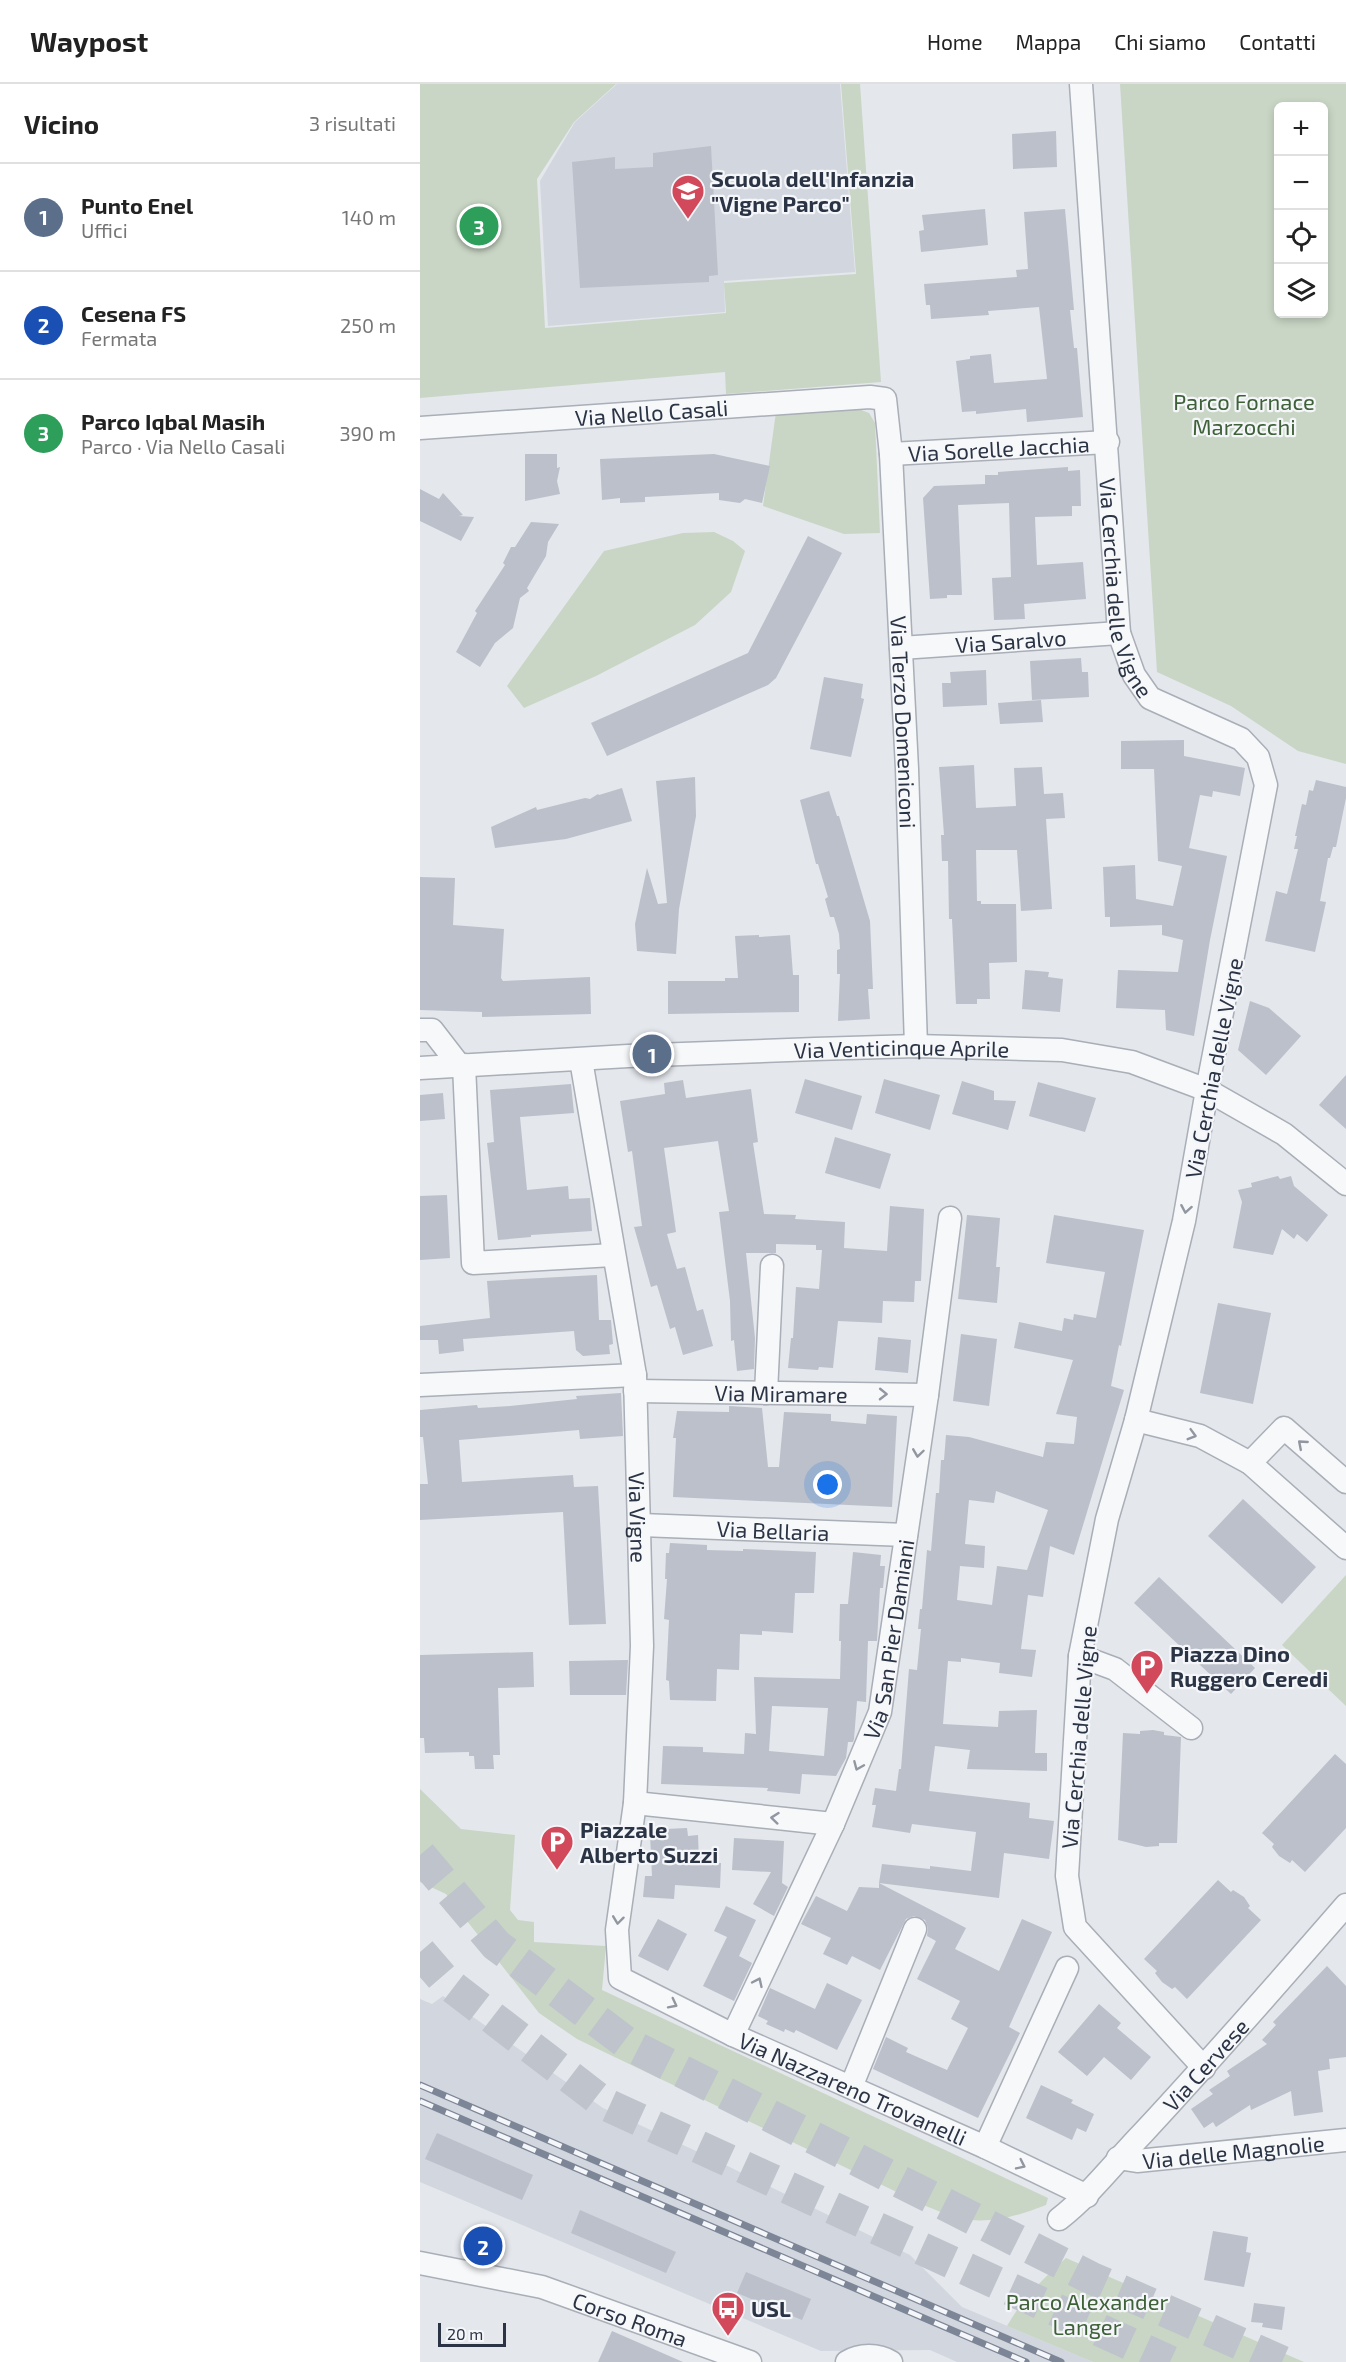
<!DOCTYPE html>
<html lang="it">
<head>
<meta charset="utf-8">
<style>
  :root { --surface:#fff; --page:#f2f2f2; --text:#222; --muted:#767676; --line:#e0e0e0; --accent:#0f766e }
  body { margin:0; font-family:"Exo 2",sans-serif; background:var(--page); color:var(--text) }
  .controls { position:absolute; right:18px; top:18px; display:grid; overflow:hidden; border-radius:9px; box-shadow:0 3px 9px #0003 }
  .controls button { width:54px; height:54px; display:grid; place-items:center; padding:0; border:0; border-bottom:2px solid var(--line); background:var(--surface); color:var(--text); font:30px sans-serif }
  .scale { position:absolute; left:18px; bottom:15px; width:68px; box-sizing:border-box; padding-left:6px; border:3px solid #2b3445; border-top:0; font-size:16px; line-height:21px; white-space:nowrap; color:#2b3445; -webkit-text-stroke:4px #f4f6f9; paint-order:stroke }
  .you { position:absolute; left:408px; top:1401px; width:21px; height:21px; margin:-15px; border:4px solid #fff; border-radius:50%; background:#1a73e8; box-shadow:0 0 0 9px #1a73e833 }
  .badge { display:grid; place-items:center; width:39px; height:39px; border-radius:50%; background:var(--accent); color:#fff; font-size:20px; font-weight:700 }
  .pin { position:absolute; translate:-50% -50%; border:3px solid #fff; box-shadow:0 2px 6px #0006 }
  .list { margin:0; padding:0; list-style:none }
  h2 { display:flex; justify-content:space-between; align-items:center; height:78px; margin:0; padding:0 24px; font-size:26px }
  h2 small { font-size:20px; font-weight:400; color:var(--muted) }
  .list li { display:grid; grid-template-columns:39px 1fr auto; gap:18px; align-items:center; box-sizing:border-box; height:108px; padding:0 24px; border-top:2px solid var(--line) }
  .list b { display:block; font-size:22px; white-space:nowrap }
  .list p { margin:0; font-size:20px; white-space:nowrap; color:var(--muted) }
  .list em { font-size:20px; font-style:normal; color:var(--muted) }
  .icon { flex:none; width:33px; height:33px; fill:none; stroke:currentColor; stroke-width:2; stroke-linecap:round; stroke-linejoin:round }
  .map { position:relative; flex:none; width:926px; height:2278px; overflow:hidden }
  header { display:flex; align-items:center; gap:36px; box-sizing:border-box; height:84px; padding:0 30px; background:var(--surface); border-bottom:2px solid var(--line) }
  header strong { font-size:28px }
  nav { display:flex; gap:33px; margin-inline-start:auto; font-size:21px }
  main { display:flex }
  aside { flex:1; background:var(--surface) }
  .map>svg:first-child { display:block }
</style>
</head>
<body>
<header>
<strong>Waypost</strong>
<nav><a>Home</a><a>Mappa</a><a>Chi siamo</a><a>Contatti</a></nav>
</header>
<main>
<aside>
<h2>Vicino<small>3 risultati</small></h2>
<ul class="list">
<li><span class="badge" style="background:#5c6f8a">1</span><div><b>Punto Enel</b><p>Uffici</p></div><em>140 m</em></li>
<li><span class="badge" style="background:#1a4fb4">2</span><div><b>Cesena FS</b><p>Fermata</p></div><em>250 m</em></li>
<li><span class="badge" style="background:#2e9e5b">3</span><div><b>Parco Iqbal Masih</b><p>Parco · Via Nello Casali</p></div><em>390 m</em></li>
</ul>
</aside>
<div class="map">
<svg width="926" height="2278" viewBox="0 0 926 2278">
  <rect width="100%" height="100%" fill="#e4e7ec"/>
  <g fill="#d2d6de">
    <path d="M197,0H420L435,188L304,197L305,228L128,242L120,97L155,38Z"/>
    <path d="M23,1912L183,2024L289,2073L490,2171L542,2223L673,2278H537L510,2266L401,2267L0,2098V1915L12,1920Z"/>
  </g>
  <g fill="#c9d6c5" fill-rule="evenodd">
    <path d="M0,0H196L154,38L117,95L125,244L306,229L304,199L436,190L421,0H440L461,298L306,310L305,288L0,314Z"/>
    <path d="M700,0H926V680L878,667L811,622L737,588ZM858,22H904V230H858Z"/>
    <path d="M436,324L449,329L455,339L460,449L424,450L343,422L356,328Z"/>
    <path d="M294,448L313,457L325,467L311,508L275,541L176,592L104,624L87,602L184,467L263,449Z"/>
    <path d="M926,1491V1622L862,1561Z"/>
    <path d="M0,1705L41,1745L95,1751L90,1826L98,1836L114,1838V1858L186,1862L182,1906L628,2114L626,2121C600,2131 572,2140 543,2135C531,2133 519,2127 508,2123L157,1955L119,1929L26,1810L0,1798Z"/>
    <path d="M646,2174L884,2278H673L587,2242C602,2215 623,2195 646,2174Z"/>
  </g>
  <g fill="#bbc0ca" fill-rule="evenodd">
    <path d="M636,47L637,83L593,85L592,50Z"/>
    <path d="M291,62L298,191L289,192V198L160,204L152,78L195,73V85L233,83V69Z"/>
    <path d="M565,125L568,161L501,168L499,147L504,146L502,131Z"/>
    <path d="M645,125L654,226H650L654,264H657L663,333L607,338L606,325L556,330V327L542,328L536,277L550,275V272L571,270L574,299L627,295L619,223L568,227L569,231L511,235L510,221H506L504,200L597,193L596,186L608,185L604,128Z"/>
    <path d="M105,370H137V384L140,383L137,397L140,410L105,417Z"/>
    <path d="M294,370L350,382L342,419L325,415L320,419L299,416V409L225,413V418L200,419V414L182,416L180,375Z"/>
    <path d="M648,383V387L660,386L661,422H652V432L615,433L617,481L663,478L666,515L604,520L605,535L574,536L572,494L591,493L589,419L538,421L542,511H527V514L510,515L503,414L514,402L565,400V391H578V388Z"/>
    <path d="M0,405L19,415L23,409L43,431L39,432L54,433L41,457L0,437Z"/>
    <path d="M111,438L139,440L128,458L126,472L107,504L109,507L100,514L93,544L75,559L60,583L36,568L57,529L55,527L85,481L83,479L91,463H95Z"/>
    <path d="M388,452L422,469L356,594L348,601L187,672L171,639L328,569Z"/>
    <path d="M661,574L662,588H668L669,613L612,616L610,577Z"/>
    <path d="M566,586L567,621L523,623L522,599H531L530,588Z"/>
    <path d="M404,593L443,600L441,614L444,615L431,673L390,665Z"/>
    <path d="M621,616L623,638L580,640L578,619Z"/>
    <path d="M764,656V672L825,684L820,712L793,707L792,713L780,711L769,764L807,772L790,856L774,952L746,946L745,926L696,924L698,886L758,888L763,856L742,851V841L690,843V833H685L683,783L715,781L716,815L753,822L762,782L738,777L734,685H701V657Z"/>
    <path d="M554,681L556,724L596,722L594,684L622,683L624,710L643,709L645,734L626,735L632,825L601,827L597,766H556L557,817H561V820H596L597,878L569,879L570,915H557V920H536L532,835H529L528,777H522L521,751H524L519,683Z"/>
    <path d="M275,693L276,732L259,825L256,870L217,867L215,840L227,784L238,820L247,819L236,697Z"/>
    <path d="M896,696L926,703V714L916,763H913L910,774H908L900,817L906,818L895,868L845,857L856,807L867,810L878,765H874L877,752H875L882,720L886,721L889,706L893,707Z"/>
    <path d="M202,704L212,737L146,755L75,764L71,743L116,723L117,726L165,714L170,715L178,710L179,711Z"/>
    <path d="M409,707L417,732H419L450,837L453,905H448L450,935L418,937L420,890H417V866L420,865L419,850L414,833H410L405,815L408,813L398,780H396L380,716Z"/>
    <path d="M0,793L35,794L33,841L84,845L81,894L83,897L170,893L171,930L62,933V928L0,926Z"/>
    <path d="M339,851V853L370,851L373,891H379V928L248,930V897H305V894H318L315,852Z"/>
    <path d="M605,886L629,888L628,893L643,895L640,928L602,925Z"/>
    <path d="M830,917L849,924L881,952L846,991L818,966Z"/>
    <path d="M926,991V1045L899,1021Z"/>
    <path d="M385,995L442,1012L432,1046L375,1029Z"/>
    <path d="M464,995L520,1011L510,1046L455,1029Z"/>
    <path d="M263,996L266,1014L331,1005L338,1058L333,1059L344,1130L376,1131L375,1135L425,1138L424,1164L467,1167L470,1122L504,1125L501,1197H495L494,1218L463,1217L462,1239L418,1237L413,1284L399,1283L398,1286L368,1284L371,1254H373L376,1203L399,1205L402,1166H396V1161L356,1160V1169H326L335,1254L334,1285L317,1287L314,1256L311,1257L310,1217L299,1128L309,1127L298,1057L244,1064L256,1148L247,1150L257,1185L265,1183L277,1227L283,1225L293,1262L263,1271L255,1243L250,1245L237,1201L231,1203L214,1143L222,1142L212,1067L208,1068L200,1017L245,1010L244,999Z"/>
    <path d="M542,997L574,1007V1016L596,1017L588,1046L532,1030Z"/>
    <path d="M618,998L676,1014L665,1048L609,1032Z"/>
    <path d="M151,1000L154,1029L100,1033L107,1106L148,1102L149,1115L170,1114L172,1147L111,1151V1153L78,1156L67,1059L74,1058L70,1006Z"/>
    <path d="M23,1009L25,1035L0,1037V1011Z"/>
    <path d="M415,1053L471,1070L460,1105L405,1089Z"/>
    <path d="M858,1092L860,1095L871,1092L874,1102L908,1131L887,1158L877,1150L874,1155L862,1145L853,1171L813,1164L822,1118L818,1106L832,1103L831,1099Z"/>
    <path d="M27,1111L30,1174L0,1176V1112Z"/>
    <path d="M547,1131L580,1134L576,1183H580L577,1219L538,1215Z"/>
    <path d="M634,1131L724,1146L701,1262L699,1261L691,1302L704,1306L654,1471L630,1462L623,1513L608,1511L601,1565L616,1566L612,1593L579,1589L580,1579L541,1574V1578L528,1577L523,1640L578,1643L579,1627L617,1626L615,1669H627V1687L547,1685L550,1666L515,1662L509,1707L610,1719L609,1734L634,1737L629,1775L584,1769L579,1814L459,1799L462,1780L510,1785V1782L551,1787L556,1748L492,1740L490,1749L452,1743L456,1721H452L455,1704L476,1707L479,1685H481L489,1585L497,1586L501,1545H498L500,1525H502L507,1466L511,1467L516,1409H519L521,1376H524L526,1351L549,1353L623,1373L626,1358L654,1360L657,1333L636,1330L653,1276L594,1264L599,1238L642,1247L644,1234L653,1236L654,1230L676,1234L685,1188L626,1179ZM576,1407L628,1426L607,1486L577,1482L572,1521L537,1516L540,1482L564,1484L565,1462L545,1460L549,1416L574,1419Z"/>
    <path d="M177,1191L179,1236H191L193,1260L189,1261L190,1270L163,1272L156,1266L154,1247L43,1255L44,1267L19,1270L18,1256H0V1242L70,1234L67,1197Z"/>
    <path d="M798,1219L851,1229L833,1320L780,1309Z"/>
    <path d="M541,1250L577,1255L569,1322L533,1317Z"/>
    <path d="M458,1253L491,1256L488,1289L455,1286Z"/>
    <path d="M201,1309L203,1352L160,1355L159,1346L39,1356L42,1398L153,1391L154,1403L178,1402L186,1540L149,1541L143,1428L0,1436V1400H8L3,1353H0V1326L57,1321L58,1324L90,1322L157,1315L156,1312Z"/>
    <path d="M309,1322L342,1324L348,1383H359L364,1328L411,1330V1337L446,1340L447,1330L477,1332L472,1423L253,1413L256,1354H253L257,1327L309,1328Z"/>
    <path d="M823,1415L896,1483L862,1520L788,1452Z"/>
    <path d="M250,1459L287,1461V1466L323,1467V1465L396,1468L394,1509H375L373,1549L342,1547V1551L320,1550L319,1586L297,1585L296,1617L250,1616L249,1597L246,1596L249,1536L244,1535L247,1495H245L246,1469H249Z"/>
    <path d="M433,1468L461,1471L460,1482H465L463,1504H460L457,1557H448L446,1618L437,1617L434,1655L433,1658H428L426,1674L416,1692L382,1690L380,1710L347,1707L348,1704L241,1700L243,1662L283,1663V1668L324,1670L325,1649L336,1650L334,1593L420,1595L421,1557H419L420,1520H428ZM352,1622L408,1624L404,1672L349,1667Z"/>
    <path d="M739,1493L835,1584L811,1610L714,1519Z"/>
    <path d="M113,1568L114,1603L78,1604L80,1671H73L74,1685H55L54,1672H49V1668L5,1669L4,1654H0V1571Z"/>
    <path d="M208,1576L206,1611H150L149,1577Z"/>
    <path d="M733,1646L744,1648V1651L761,1653L757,1759H739V1762L726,1763L698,1756L703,1649L720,1650V1647Z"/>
    <path d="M915,1670L926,1680V1744L885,1788L872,1776L870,1779L859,1772L852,1763L854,1760L842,1749Z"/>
    <path d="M267,1744L268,1752L278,1751L279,1778L301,1779L300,1804L255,1801L254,1815L223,1813L225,1792H232L230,1750L245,1749L246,1745Z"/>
    <path d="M314,1754L364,1757L362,1799L368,1803L354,1832L333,1820L351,1788L312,1786Z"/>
    <path d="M798,1796L811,1808L813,1806L824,1813L830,1822L828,1824L841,1836L767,1915L755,1903L752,1905L742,1898L735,1889L737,1887L724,1875Z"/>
    <path d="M459,1799L546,1844L535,1865L579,1887L602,1835L632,1848L589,1943L600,1949L558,2034L453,1985L466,1953L488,1964L486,1968L527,1986L548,1944L531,1935L540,1917L497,1895L516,1857L507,1852L508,1844L505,1836L494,1832L486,1835L460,1886L432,1872L427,1881L403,1870L411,1854L381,1840L396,1812L427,1827L439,1803L459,1804Z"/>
    <path d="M306,1822L336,1836L319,1872L332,1879L314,1917L283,1902L307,1853L294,1847Z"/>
    <path d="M238,1835L267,1850L248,1887L218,1872Z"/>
    <path d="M907,1882L926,1902V1973L909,1975L910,1985L898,1987L903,2028L874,2032L871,2007L831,2026L830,2021L796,2043L793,2038L784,2044L771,2025L793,2010L789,2006L810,1992L807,1987L847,1960L842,1956L856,1941L853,1938Z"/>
    <path d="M407,1899L442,1916L417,1966L376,1946L374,1949L365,1945L364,1948L346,1940L348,1937L338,1932L350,1904L395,1925Z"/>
    <path d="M679,1920L701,1939L697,1944L731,1973L711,1996L684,1973L667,1992L638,1968Z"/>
    <path d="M621,2001L653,2016L651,2019L674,2030L666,2048L657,2044L652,2056L606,2034Z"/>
    <path d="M17,2049L113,2091L102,2116L5,2075Z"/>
    <path d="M160,2126L256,2168L246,2189L151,2149Z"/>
    <path d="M793,2147L828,2153L826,2168L831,2169L824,2203L784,2196Z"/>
    <path d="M326,2188L391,2215L382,2236L317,2209Z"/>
    <path d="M834,2219L865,2223L862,2246L842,2243L843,2239L831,2238Z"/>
    <path d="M192,2247L263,2278H178Z"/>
  </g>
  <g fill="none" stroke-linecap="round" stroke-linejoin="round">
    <g stroke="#bfc3cb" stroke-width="33" stroke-dasharray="33 16" stroke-linecap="butt">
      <path d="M0,1771L76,1861L208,1960L671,2194L862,2278"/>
      <path d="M0,1868L26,1898L185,2020L750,2278"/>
    </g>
    <g stroke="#a9aeb7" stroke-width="25">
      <g id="minor">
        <path id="s1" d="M661,0L699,549L714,591L730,614L821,655L838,673L846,701L787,1006L764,1137L716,1336L687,1435L660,1572L647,1792L655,1843L784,1984"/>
        <path id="s2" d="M0,344L450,313L465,315L471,370L487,685L496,962"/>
        <path id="s3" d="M471,370L688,358"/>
        <path id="s4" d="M481,564L699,549"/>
        <path d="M0,946H12L39,981"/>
        <path id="s5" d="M161,976L215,1291L222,1562L215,1719L197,1846L200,1894L313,1951L565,2063L667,2112"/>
        <path d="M44,981L53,1179L193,1171"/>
        <path id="s6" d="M0,984L208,972L395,965L496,962L642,966L712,978L787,1006L864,1050L926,1100"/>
        <path d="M0,1301L215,1291"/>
        <path id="s7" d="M215,1307L507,1311"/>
        <path d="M346,1309L352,1182"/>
        <path d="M716,1336L780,1352L830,1379L926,1464"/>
        <path d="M830,1379L864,1344L926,1398"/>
        <path id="s8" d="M221,1441L486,1451"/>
        <path d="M660,1572L695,1585L771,1644"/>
        <path d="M215,1719L413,1740"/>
        <path id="s9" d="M313,1951L413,1740L460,1628L507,1311L530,1134"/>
        <path d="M431,2003L495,1845"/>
        <path d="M565,2063L647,1884"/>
        <path id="s10" d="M698,2074L717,2077L926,2056"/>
        <path id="s11" d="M639,2135C670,2111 695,2078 722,2050C792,1975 859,1898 926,1821"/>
        <path id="s12" d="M0,2179L122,2203L330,2278"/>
        <path d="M427,2278C440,2270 458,2270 471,2278"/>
      </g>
    </g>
    <use href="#minor" stroke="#f7f8fa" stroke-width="22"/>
    <g stroke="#7d8696" stroke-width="7">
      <g id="rail">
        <path d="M0,2001L641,2278"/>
        <path d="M0,2017L606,2278"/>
      </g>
    </g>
    <use href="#rail" stroke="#f4f6f9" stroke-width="4.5" stroke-dasharray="14" stroke-linecap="butt"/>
  </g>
  <defs><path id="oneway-chevron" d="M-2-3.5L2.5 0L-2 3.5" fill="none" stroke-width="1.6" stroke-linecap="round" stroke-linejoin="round" transform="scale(1.5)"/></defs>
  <g stroke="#9196a0">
    <use href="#oneway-chevron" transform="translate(766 1125) rotate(100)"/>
    <use href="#oneway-chevron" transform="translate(463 1310) rotate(1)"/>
    <use href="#oneway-chevron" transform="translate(772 1351) rotate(16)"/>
    <use href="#oneway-chevron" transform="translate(882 1360) rotate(-139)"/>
    <use href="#oneway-chevron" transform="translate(498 1369) rotate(98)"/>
    <use href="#oneway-chevron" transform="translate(438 1682) rotate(113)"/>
    <use href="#oneway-chevron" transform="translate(355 1734) rotate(-174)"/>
    <use href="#oneway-chevron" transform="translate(198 1836) rotate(97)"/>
    <use href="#oneway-chevron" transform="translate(338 1898) rotate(-65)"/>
    <use href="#oneway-chevron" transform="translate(253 1920) rotate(27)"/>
    <use href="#oneway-chevron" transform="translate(601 2081) rotate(26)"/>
  </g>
  <defs>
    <g id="school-pin" transform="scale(1.725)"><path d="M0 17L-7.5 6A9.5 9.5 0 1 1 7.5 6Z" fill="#d1495b" stroke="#f4f6f9"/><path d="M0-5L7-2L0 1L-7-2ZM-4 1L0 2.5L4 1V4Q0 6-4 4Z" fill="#fff"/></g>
    <g id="parking-pin" transform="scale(1.725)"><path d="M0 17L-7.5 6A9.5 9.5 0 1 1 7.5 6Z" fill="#d1495b" stroke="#f4f6f9"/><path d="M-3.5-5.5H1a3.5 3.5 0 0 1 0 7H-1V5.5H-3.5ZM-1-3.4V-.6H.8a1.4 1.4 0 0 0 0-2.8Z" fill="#fff"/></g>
    <g id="bus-pin" transform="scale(1.725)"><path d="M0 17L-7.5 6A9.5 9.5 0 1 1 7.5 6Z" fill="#d1495b" stroke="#f4f6f9"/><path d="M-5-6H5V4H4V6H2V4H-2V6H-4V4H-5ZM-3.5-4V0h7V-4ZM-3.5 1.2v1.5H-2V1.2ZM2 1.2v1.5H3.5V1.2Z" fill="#fff"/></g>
  </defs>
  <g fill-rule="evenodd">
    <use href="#school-pin" x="268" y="107"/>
    <use href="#parking-pin" x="727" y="1582"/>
    <use href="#parking-pin" x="137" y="1758"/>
    <use href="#bus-pin" x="308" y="2224"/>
  </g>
  <g text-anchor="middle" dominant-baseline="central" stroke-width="4.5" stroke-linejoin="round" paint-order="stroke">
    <g font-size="22" font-weight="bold" fill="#2b3445" stroke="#f4f6f9" text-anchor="start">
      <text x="291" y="94">Scuola dell'Infanzia<tspan x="291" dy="25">"Vigne Parco"</tspan></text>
      <text x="750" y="1569">Piazza Dino<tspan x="750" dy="25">Ruggero Ceredi</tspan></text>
      <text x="160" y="1745">Piazzale<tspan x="160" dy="25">Alberto Suzzi</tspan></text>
      <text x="331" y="2224">USL</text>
    </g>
    <g font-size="22" fill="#3f6138" stroke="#f4f6f9">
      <text x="824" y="317">Parco Fornace<tspan x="824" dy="25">Marzocchi</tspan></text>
      <text x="667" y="2217">Parco Alexander<tspan x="667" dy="25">Langer</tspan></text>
    </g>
    <g font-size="22" fill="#2b3445" stroke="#f4f6f9">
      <text stroke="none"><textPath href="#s2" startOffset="232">Via Nello Casali</textPath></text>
      <text stroke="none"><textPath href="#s3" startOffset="108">Via Sorelle Jacchia</textPath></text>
      <text stroke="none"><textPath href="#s1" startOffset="507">Via Cerchia delle Vigne</textPath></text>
      <text stroke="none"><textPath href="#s4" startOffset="110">Via Saralvo</textPath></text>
      <text stroke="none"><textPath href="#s2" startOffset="790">Via Terzo Domeniconi</textPath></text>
      <text stroke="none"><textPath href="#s6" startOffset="482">Via Venticinque Aprile</textPath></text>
      <text transform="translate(793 984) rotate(-79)">Via Cerchia delle Vigne</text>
      <text stroke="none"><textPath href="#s7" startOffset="146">Via Miramare</textPath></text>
      <text stroke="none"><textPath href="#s5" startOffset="462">Via Vigne</textPath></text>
      <text stroke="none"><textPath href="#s8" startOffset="132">Via Bellaria</textPath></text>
      <text stroke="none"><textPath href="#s9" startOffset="428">Via San Pier Damiani</textPath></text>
      <text transform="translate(658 1653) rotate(-85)">Via Cerchia delle Vigne</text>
      <text stroke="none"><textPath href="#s11" startOffset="213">Via Cervese</textPath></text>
      <text stroke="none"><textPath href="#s5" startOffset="1182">Via Nazzareno Trovanelli</textPath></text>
      <text stroke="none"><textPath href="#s10" startOffset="116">Via delle Magnolie</textPath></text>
      <text stroke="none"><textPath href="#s12" startOffset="218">Corso Roma</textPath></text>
    </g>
  </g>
</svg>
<div class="controls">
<button>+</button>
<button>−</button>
<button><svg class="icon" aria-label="locate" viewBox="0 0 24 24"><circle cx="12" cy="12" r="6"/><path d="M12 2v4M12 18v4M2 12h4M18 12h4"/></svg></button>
<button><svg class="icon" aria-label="layers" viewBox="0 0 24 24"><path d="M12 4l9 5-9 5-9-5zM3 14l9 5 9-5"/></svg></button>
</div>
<div class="scale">20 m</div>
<div class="you"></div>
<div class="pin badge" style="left:232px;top:970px;background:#5c6f8a">1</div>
<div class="pin badge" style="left:63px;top:2162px;background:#1a4fb4">2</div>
<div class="pin badge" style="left:59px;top:142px;background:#2e9e5b">3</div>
</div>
</main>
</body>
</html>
